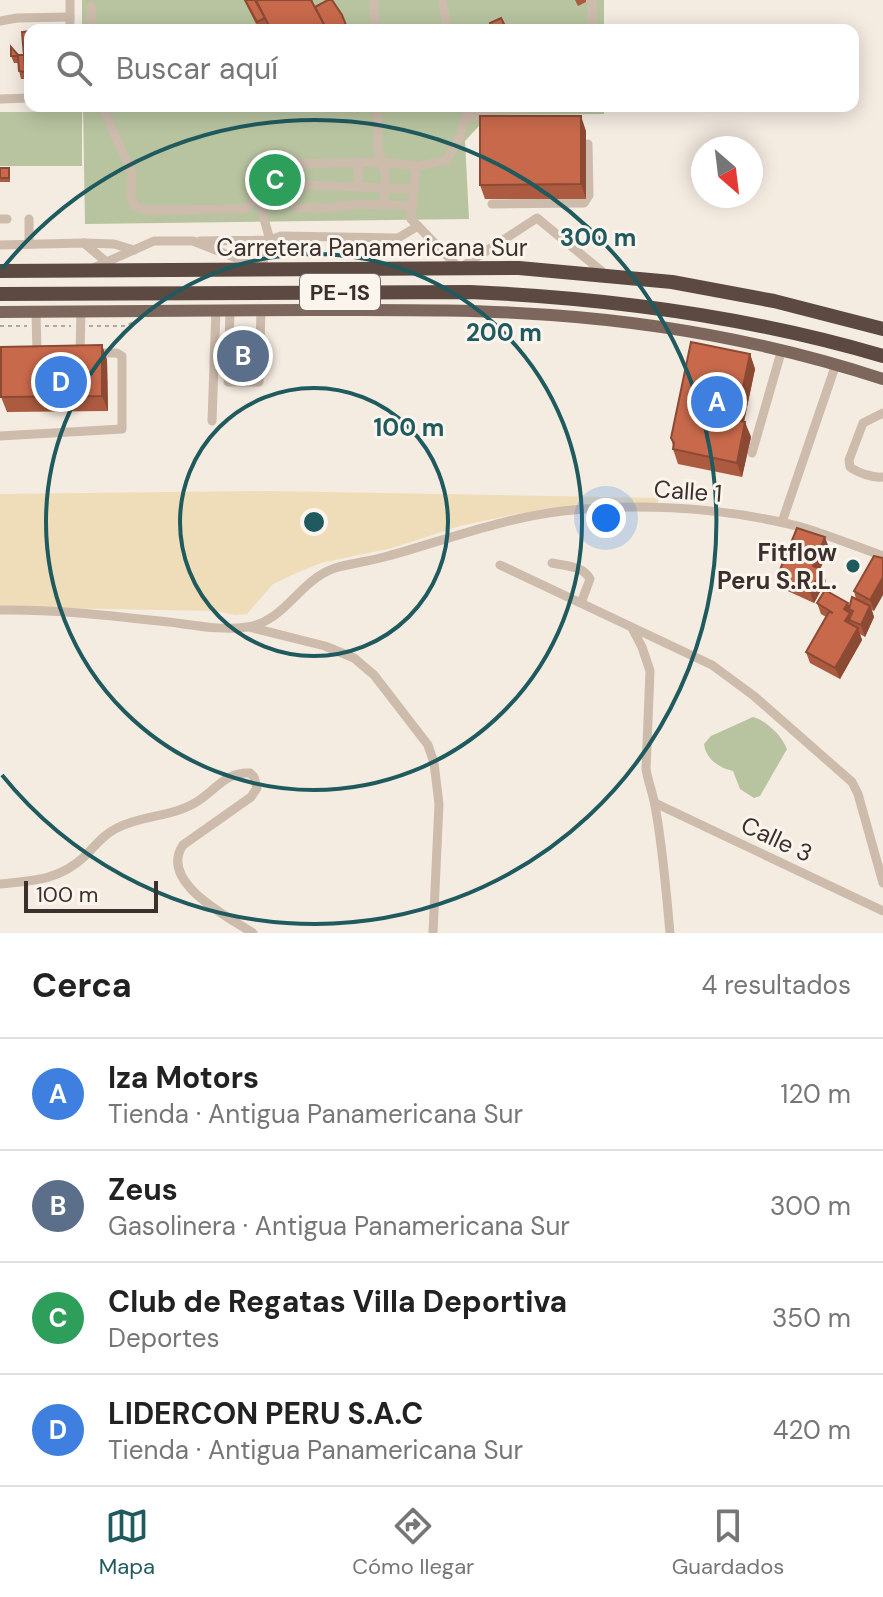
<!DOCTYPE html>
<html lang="es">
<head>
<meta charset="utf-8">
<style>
  :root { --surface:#fff; --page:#f2f2f2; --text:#222; --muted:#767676; --line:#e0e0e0; --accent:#1f5a5e }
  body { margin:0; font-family:"DM Sans",sans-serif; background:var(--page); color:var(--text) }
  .compass { position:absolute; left:691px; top:136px; width:72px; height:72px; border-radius:50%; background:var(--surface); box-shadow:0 4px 20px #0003; rotate:152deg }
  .scale { position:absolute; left:24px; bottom:20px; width:134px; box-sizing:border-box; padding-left:8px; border:4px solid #3b302b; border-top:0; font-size:22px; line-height:28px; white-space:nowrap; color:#3b302b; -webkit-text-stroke:6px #fbf5ee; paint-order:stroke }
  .you { position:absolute; left:606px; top:518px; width:28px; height:28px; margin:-20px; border:6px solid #fff; border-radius:50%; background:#1a73e8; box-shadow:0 0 0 12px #1a73e833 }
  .badge { display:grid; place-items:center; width:52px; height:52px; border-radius:50%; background:var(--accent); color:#fff; font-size:26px; font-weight:700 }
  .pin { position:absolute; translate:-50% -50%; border:4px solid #fff; box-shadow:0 2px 8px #0006 }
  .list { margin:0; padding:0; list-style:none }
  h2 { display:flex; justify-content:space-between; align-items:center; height:104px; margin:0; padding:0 32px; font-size:34px }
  h2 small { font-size:26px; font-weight:400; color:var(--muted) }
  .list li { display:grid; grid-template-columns:52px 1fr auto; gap:24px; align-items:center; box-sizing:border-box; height:112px; padding:0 32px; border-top:2px solid var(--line) }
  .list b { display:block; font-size:30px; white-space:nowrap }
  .list p { margin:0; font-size:26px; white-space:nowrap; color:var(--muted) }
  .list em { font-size:26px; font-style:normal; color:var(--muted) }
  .icon { flex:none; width:44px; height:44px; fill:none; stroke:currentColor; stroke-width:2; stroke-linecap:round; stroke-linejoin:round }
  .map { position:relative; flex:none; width:883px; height:933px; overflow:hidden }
  .search { position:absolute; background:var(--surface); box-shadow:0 4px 20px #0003; left:24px; right:24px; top:24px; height:88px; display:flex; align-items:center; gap:20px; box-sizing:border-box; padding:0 28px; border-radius:16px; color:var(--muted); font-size:30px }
  .sheet { height:552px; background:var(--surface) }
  nav { display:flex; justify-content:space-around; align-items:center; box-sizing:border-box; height:112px; border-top:2px solid var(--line); background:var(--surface); font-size:22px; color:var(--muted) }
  nav a { display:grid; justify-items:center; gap:4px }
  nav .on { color:var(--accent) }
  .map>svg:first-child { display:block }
</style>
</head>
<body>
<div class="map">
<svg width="883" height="933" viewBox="0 0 883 933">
  <rect width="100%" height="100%" fill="#f4ebe1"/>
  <g fill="#b8c4a0">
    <rect x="82" y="0" width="522" height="30"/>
    <path d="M83,106H604V114L489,115L465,141L469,219L85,224Z"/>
    <rect x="0" y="112" width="82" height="54"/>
    <path d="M753,717C767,721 782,736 787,749L760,796L754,798L740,789L733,771C719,768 706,759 704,744L711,736Z"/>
  </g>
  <path fill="#efdcb8" d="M267,491L659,498L657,506L626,505L516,514L460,526L392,548L321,563L294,574L273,584L247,614L235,615L217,611L0,607V494Z"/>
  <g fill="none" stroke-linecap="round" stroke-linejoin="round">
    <g stroke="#b9a596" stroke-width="2" stroke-dasharray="4 4" stroke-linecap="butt">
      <path d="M0,326H27"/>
      <path d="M45,326H71"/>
      <path d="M89,326H125L134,322"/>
    </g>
    <g stroke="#cdbbac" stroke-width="9">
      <path d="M70,0V30"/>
      <path d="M374,0L375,30"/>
      <path d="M442,0L448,30"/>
      <path d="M592,0V30"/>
      <path d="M0,21L17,18L70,17"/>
      <path d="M91,30V6"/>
      <path d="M0,99L30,98"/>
      <path d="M102,106L132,173L131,199L136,207L146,210L246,209L288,164L383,162L416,166"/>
      <path d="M377,106L378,148L385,175L384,204"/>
      <path d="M466,119L493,109L571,106"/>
      <path d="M358,162L359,186"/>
      <path d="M265,187L306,185L412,189"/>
      <path d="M492,204L584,203L589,195L588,144"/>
      <path d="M297,208H324L360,204L411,206"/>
      <path d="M0,219H7"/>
      <path d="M29,219V244"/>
      <path d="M200,241L270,240L258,197"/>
      <path d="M84,243L114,244L134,250"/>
      <path d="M0,245L84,243L110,265"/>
      <path d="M93,268L154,241H193L261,268L270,240L281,236L398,238L418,226"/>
      <path d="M459,268L411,219L416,166L446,161L461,135L468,106"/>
      <path d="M460,268L537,218L605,274"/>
      <path d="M230,310L228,382H259L261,310"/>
      <path d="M36,311L37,353"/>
      <path d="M80,353L81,311"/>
      <path d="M883,413L863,423L849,460L850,467C858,473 873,478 883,477"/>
      <path d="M212,421L216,310"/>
      <path d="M0,436L122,429V356L117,353H93"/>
      <path d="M752,453L782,349"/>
      <path d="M782,522L836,364"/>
      <path d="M552,563C566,566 583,566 590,579L581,603"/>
      <path d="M500,565L712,665L754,696L852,782L858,794L883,883"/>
      <path d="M0,610C56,609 113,616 169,622C194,625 222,631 247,627C285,622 299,580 335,568C352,563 371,561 388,556C446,540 503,518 563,511C634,503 711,507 780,522C815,529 849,544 883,556"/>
      <path d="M249,627L325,646L354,658L374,675L428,745L434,763L439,804L433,933"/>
      <path d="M632,628L642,647L650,671L646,769C648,782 653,793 655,806C663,848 666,891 670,933"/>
      <path d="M655,803L883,911"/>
      <path d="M0,884C33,881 60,880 85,856C95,846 104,834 117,828C142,815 174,817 198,801C217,789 225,772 250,773L254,777L257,788L251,797L183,845C158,882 228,917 253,933"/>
    </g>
    <path stroke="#7d675c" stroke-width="12" d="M0,312C103,311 206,310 309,310C390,310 470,309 551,315C663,323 776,344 883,379"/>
    <g stroke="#5c4a42" stroke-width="14">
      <path d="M0,271L519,268L672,282L774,301L883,329"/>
      <path d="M0,294L470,292C611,298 747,316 883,356"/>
    </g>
  </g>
  <g fill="#ac5a40">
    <path d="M244,0H313L312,1L315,7L348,30H259Z"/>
    <path d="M575,0H586V2L578,6Z"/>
    <path d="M30,31V63H27V79H21L19,71V63H14L11,56L24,55Z"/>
    <path d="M586,131V199H485L480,185Z"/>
    <path d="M0,168L10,171V182H0Z"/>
    <path d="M102,345L107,360L108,411L7,412L1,397Z"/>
    <path d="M750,354L755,369L744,422L751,437L742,477L678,464L673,449V446L671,438Z"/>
    <path d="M829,548L820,569L822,570L826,581L814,603L781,588L777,577Z"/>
    <path d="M874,556V611L872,610L874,617L865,637L860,634L862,640L840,679L810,663L806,652L826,617L821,614L817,603H848L850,608L856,599L854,591Z"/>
  </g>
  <g fill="#8c4a34">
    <path d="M24,55L27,63V79L25,72Z"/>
    <path d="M581,116L586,131V199L581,184Z"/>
    <path d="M102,345L107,360L108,411L102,396Z"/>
    <path d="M750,354L755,369L741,435L736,420Z"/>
    <path d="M745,422L751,437L742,477L737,463Z"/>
    <path d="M825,537L829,548L817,577L813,566Z"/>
    <path d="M822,570L826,581L814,603L810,592Z"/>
    <path d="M883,577V595L874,611L870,600Z"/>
    <path d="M848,603L854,622L849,620L852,628L845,621L844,609Z"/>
    <path d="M870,606L874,617L865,637L861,625Z"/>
    <path d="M858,628L862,640L840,679L835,668Z"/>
  </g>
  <g fill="#c8694b" stroke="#8c4a34" stroke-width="2">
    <path d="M245,0H255L265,18L257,22Z"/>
    <path d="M256,0H311L327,30H271Z"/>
    <path d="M328,0H332L342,15L348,30H327L315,7Z"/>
    <path d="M501,18L507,30H493L490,23Z"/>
    <path d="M30,31V56H24L22,32Z"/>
    <path d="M11,47L18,55H24L25,72L19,71L18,56H11Z"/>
    <path d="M480,116H581V184L480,185Z"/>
    <rect x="0" y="168" width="9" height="10"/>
    <path d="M691,342L750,354L736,420L745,422L737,463L673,449L674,443L671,438Z"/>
    <path d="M102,345V396L1,397V347Z"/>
    <path d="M797,528L825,537L813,566L822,570L810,592L777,577Z"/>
    <path d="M874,556L883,558V577L870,600L854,591Z"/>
    <path d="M825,590L848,603L844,609L850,613L845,621L858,628L835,668L806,652L829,612L833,613L817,603Z"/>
    <path d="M852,597L870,606L861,625L849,620L853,611L849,609Z"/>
  </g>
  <g fill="none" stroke="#1f5a5e" stroke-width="4">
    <circle cx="314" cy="522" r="134"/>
    <circle cx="314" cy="522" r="268"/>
    <path d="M2 269A402 402 0 1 1 2 775"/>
  </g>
  <circle fill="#1f5a5e" stroke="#fbf5ee" stroke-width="3" cx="853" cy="566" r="8"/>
  <g text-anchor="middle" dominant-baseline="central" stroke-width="6" stroke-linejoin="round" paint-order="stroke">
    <rect fill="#fbf5ee" stroke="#756b66" stroke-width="2" x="300" y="274" width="80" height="36" rx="6"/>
    <g font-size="22" font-weight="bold" fill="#3b302b">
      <text x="340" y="292">PE-1S</text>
    </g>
    <g font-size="24" fill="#3b302b" stroke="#fbf5ee">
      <text x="372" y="247">Carretera Panamericana Sur</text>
      <text transform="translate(688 491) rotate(4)">Calle 1</text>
      <text transform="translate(777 839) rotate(25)">Calle 3</text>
    </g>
    <g font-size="24" font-weight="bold" fill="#3b302b" stroke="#fbf5ee" text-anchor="end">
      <text x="837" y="552">Fitflow<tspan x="837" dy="28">Peru S.R.L.</tspan></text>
    </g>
  </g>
  <circle cx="314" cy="522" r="12" fill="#1f5a5e" stroke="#fbf5ee" stroke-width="4"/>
  <g font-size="24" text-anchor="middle" font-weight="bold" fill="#1f5a5e" stroke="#fbf5ee" stroke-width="6" stroke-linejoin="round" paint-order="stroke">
    <text x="598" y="246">300 m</text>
    <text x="504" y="341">200 m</text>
    <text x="409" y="436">100 m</text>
  </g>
</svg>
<svg class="compass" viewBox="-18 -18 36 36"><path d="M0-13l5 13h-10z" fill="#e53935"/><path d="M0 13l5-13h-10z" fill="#767676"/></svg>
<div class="scale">100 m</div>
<div class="you"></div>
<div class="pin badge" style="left:717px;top:402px;background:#3f7fe0">A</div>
<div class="pin badge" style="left:243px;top:356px;background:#5c6f8a">B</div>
<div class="pin badge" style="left:275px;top:180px;background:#2e9e5b">C</div>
<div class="pin badge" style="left:61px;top:382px;background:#3f7fe0">D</div>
<div class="search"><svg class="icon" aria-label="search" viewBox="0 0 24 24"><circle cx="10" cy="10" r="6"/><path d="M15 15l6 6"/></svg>Buscar aquí</div>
</div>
<section class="sheet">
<h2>Cerca<small>4 resultados</small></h2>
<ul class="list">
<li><span class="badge" style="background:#3f7fe0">A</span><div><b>Iza Motors</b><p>Tienda · Antigua Panamericana Sur</p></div><em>120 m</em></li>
<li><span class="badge" style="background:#5c6f8a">B</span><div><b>Zeus</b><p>Gasolinera · Antigua Panamericana Sur</p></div><em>300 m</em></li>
<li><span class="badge" style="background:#2e9e5b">C</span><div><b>Club de Regatas Villa Deportiva</b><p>Deportes</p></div><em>350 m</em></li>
<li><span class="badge" style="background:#3f7fe0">D</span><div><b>LIDERCON PERU S.A.C</b><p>Tienda · Antigua Panamericana Sur</p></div><em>420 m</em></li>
</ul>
</section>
<nav>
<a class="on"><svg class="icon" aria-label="map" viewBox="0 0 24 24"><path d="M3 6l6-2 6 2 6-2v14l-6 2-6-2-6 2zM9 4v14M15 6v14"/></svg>Mapa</a>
<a><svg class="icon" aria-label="directions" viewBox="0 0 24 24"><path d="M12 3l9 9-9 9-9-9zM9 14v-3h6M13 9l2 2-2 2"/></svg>Cómo llegar</a>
<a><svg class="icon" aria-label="saved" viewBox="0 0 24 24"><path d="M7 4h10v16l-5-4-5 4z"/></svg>Guardados</a>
</nav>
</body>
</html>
